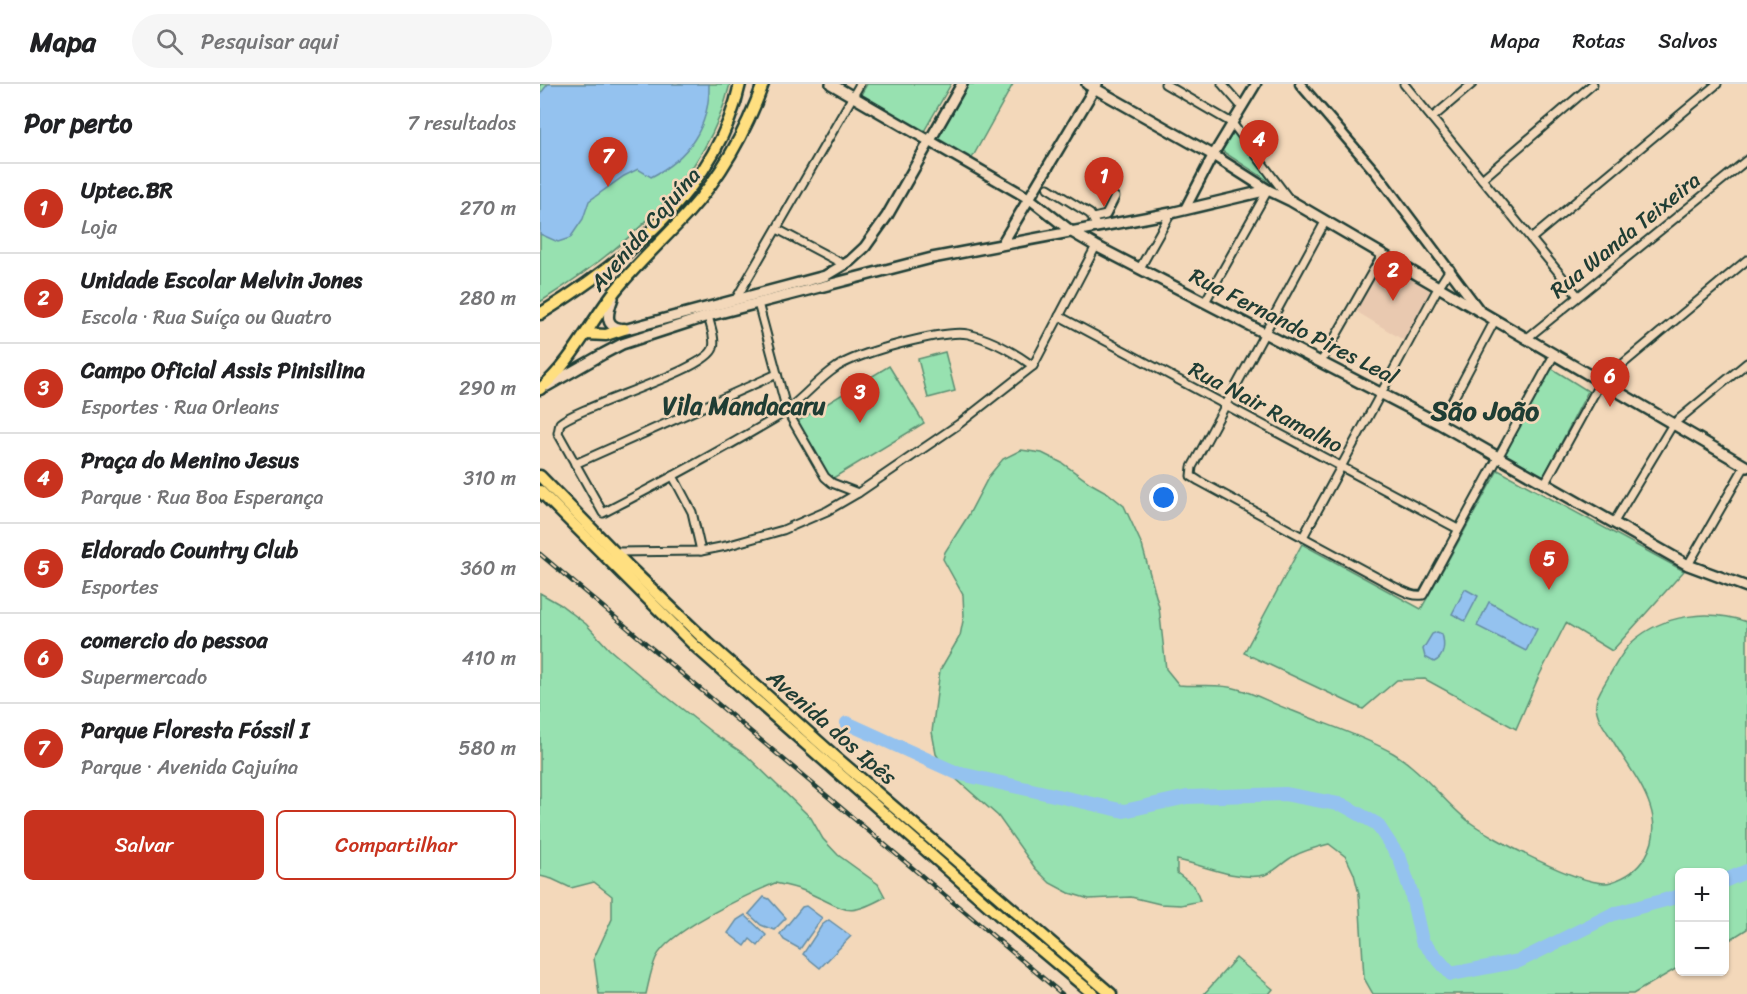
<!DOCTYPE html>
<html lang="pt">
<head>
<meta charset="utf-8">
<style>
  :root { --surface:#fff; --page:#f6f6f6; --text:#202124; --muted:#757577; --line:#e0e0e0; --accent:#c8321e }
  body { margin:0; font-family:Sriracha,sans-serif; background:var(--page); color:var(--text) }
  .controls { position:absolute; right:18px; bottom:18px; display:grid; overflow:hidden; border-radius:9px; box-shadow:0 2px 4px #0004 }
  .controls button { width:54px; height:54px; display:grid; place-items:center; padding:0; border:0; border-bottom:2px solid var(--line); background:var(--surface); color:var(--text); font:30px sans-serif }
  .you { position:absolute; left:624px; top:414px; width:21px; height:21px; margin:-15px; border:4px solid #fff; border-radius:50%; background:#1a73e8; box-shadow:0 0 0 9px #1a73e833 }
  .badge { display:grid; place-items:center; width:39px; height:39px; border-radius:50%; background:var(--accent); color:#fff; font-size:20px; font-weight:700 }
  .pin { position:absolute; translate:-50% -50px; filter:drop-shadow(0 2px 3px #0008) }
  .pin::after { content:''; position:absolute; top:32px; width:21px; height:18px; background:inherit; clip-path:polygon(0 0,100% 0,50% 100%) }
  .list { margin:0; padding:0; list-style:none }
  h2 { display:flex; justify-content:space-between; align-items:center; height:78px; margin:0; padding:0 24px; font-size:26px }
  h2 small { font-size:20px; font-weight:400; color:var(--muted) }
  .list li { display:grid; grid-template-columns:39px 1fr auto; gap:18px; align-items:center; box-sizing:border-box; height:90px; padding:0 24px; border-top:2px solid var(--line) }
  .list b { display:block; font-size:22px; white-space:nowrap }
  .list p { margin:0; font-size:20px; white-space:nowrap; color:var(--muted) }
  .list em { font-size:20px; font-style:normal; color:var(--muted) }
  .actions { display:flex; gap:12px; padding:18px 24px }
  .actions a { flex:1; padding:14px 0; border:2px solid var(--accent); border-radius:9px; text-align:center; font-size:21px; color:var(--accent) }
  .actions .main { background:var(--accent); color:#fff }
  .icon { flex:none; width:33px; height:33px; fill:none; stroke:currentColor; stroke-width:2; stroke-linecap:round; stroke-linejoin:round }
  .map { position:relative; flex:none; width:1207px; height:910px; overflow:hidden }
  header { display:flex; align-items:center; gap:36px; box-sizing:border-box; height:84px; padding:0 30px; background:var(--surface); border-bottom:2px solid var(--line) }
  header strong { font-size:28px }
  nav { display:flex; gap:33px; margin-inline-start:auto; font-size:21px }
  .search { width:420px; height:54px; background:var(--page); display:flex; align-items:center; gap:15px; box-sizing:border-box; padding:0 21px; border-radius:33px; color:var(--muted); font-size:22px }
  main { display:flex }
  aside { flex:1; background:var(--surface) }
  .map>svg:first-child { display:block }
</style>
</head>
<body>
<header>
<strong>Mapa</strong>
<div class="search"><svg class="icon" aria-label="search" viewBox="0 0 24 24"><circle cx="10" cy="10" r="6"/><path d="M15 15l6 6"/></svg>Pesquisar aqui</div>
<nav><a>Mapa</a><a>Rotas</a><a>Salvos</a></nav>
</header>
<main>
<aside>
<h2>Por perto<small>7 resultados</small></h2>
<ul class="list">
<li><span class="badge">1</span><div><b>Uptec.BR</b><p>Loja</p></div><em>270 m</em></li>
<li><span class="badge">2</span><div><b>Unidade Escolar Melvin Jones</b><p>Escola · Rua Suíça ou Quatro</p></div><em>280 m</em></li>
<li><span class="badge">3</span><div><b>Campo Oficial Assis Pinisilina</b><p>Esportes · Rua Orleans</p></div><em>290 m</em></li>
<li><span class="badge">4</span><div><b>Praça do Menino Jesus</b><p>Parque · Rua Boa Esperança</p></div><em>310 m</em></li>
<li><span class="badge">5</span><div><b>Eldorado Country Club</b><p>Esportes</p></div><em>360 m</em></li>
<li><span class="badge">6</span><div><b>comercio do pessoa</b><p>Supermercado</p></div><em>410 m</em></li>
<li><span class="badge">7</span><div><b>Parque Floresta Fóssil I</b><p>Parque · Avenida Cajuína</p></div><em>580 m</em></li>
</ul>
<div class="actions"><a class="main">Salvar</a><a>Compartilhar</a></div>
</aside>
<div class="map">
<svg width="1207" height="910" viewBox="0 0 1207 910">
  <rect width="100%" height="100%" fill="#f3d8ba"/>
  <filter id="ink" filterUnits="userSpaceOnUse"><feTurbulence type="fractalNoise" baseFrequency=".0167" numOctaves="2"/><feDisplacementMap in="SourceGraphic" scale="12" xChannelSelector="R" yChannelSelector="G"/><feConvolveMatrix kernelMatrix="1 2 1 2 8 2 1 2 1" color-interpolation-filters="sRGB"/></filter>
  <g filter="url(#ink)">
    <path fill="#e9c9b0" d="M842,177L892,208L865,257L814,226Z"/>
    <g fill="#97e1b0" stroke="#5b8f72" stroke-width="1.5">
      <path d="M0,0H190C166,99 82,166 0,218Z"/>
      <path d="M327,0H411L383,49L320,12Z"/>
      <path d="M429,0H473L431,76L397,56Z"/>
      <path d="M694,47L741,105L682,67Z"/>
      <path d="M405,268L415,307L388,314L378,275Z"/>
      <path d="M349,282L384,339L290,396L255,339Z"/>
      <path d="M1011,284L1048,307L1004,392L961,370Z"/>
      <path d="M481,366L502,369L522,379L550,399L568,409L584,422L602,461L619,523L626,585L639,601C658,603 680,599 698,605C716,610 735,621 753,627C787,641 821,651 853,669C882,686 902,716 927,736C948,753 1047,806 1071,798C1087,793 1097,786 1106,772C1130,731 1093,691 1073,657C1066,646 1056,634 1056,620C1056,611 1065,600 1069,592C1076,580 1082,568 1092,558C1123,530 1169,525 1207,538V845L1185,859L1184,788H1140L1139,883L1093,910H833L824,894L819,810L814,790L806,773L789,760C777,763 765,766 754,772C742,778 733,791 719,792C692,795 663,781 637,776V789L654,802L660,817L641,821L620,820L591,813L549,815L529,809L510,799L495,784L458,732L407,687L396,670L392,648L400,586L420,552L424,532L423,511L403,475L405,468L428,432L449,392L463,375Z"/>
      <path d="M958,386L1144,487L1072,567L1026,539L999,592L976,645L885,595L857,596L823,625L704,569L762,460L881,525Z"/>
      <path d="M0,509L21,521L46,540L69,565L103,594L174,650L206,671L271,734L283,755L298,771L338,800L345,813C307,834 307,826 271,810C260,804 247,802 235,799C207,811 128,847 116,874C111,885 109,898 106,910H59L54,874L72,835V812L54,798L31,804L12,795L0,792Z"/>
      <path d="M696,874L733,905L729,910H664Z"/>
    </g>
    <g fill="#94c2ef" stroke="#658da4" stroke-width="1.5">
      <path d="M8,0H169C170,43 148,74 111,93L98,85L84,92L49,117L43,135L30,154L18,158L0,150V10Z"/>
      <path d="M925,505L938,512L925,537L912,530Z"/>
      <path d="M949,518L997,545L986,567L937,542Z"/>
      <path d="M897,548L902,550C905,560 905,573 894,578L885,573L883,565L892,550Z"/>
      <path d="M224,813L229,815L246,834L234,846L221,841L209,830Z"/>
      <path d="M266,822L282,834L260,865L244,856L240,850L262,823Z"/>
      <path d="M205,831L226,851L218,862L210,855L205,862L188,849L197,836Z"/>
      <path d="M289,836L311,852L280,884L263,870L282,841Z"/>
    </g>
    <g fill="none" stroke-linecap="round" stroke-linejoin="round">
      <g stroke="#94c2ef" stroke-width="14">
        <path d="M307,639L417,689L584,727L647,713L745,710L803,721L837,740L860,775L871,808L882,857L911,890L979,877L1073,830L1140,812"/>
        <path d="M1184,797L1207,787"/>
      </g>
      <g stroke="#1f3d34" stroke-width="11">
        <g id="minor">
          <path d="M625,0L692,39L749,115"/>
          <path d="M682,0L702,23"/>
          <path d="M864,0L1038,212"/>
          <path d="M892,34L932,0"/>
          <path d="M942,95L1053,0"/>
          <path d="M508,104L550,130L557,143"/>
          <path d="M553,134L566,131L575,113"/>
          <path d="M785,138L652,383L651,392L659,397L853,502C862,506 872,513 883,511L1014,271"/>
          <path d="M237,145L305,181"/>
          <path d="M991,155L1177,0"/>
          <path d="M600,184L631,129"/>
          <path d="M196,215L320,0"/>
          <path d="M665,218L728,106"/>
          <path d="M218,219L247,327L285,393L292,399L318,409"/>
          <path d="M168,232C170,241 176,255 173,264C167,286 42,321 20,339L18,349L63,429C121,399 178,368 234,335C258,321 274,298 297,283C317,269 405,245 428,250C451,255 475,269 493,282"/>
          <path d="M519,232L918,445"/>
          <path d="M986,255L1207,76"/>
          <path d="M781,278L842,171"/>
          <path d="M900,340L955,236"/>
          <path d="M35,380L237,290"/>
          <path d="M133,392L152,428L161,467"/>
          <path d="M1005,399L1060,299L1207,176"/>
          <path d="M1074,438L1133,340L1207,279"/>
          <path d="M763,453L898,204L910,185"/>
          <path d="M75,468L161,467L186,462L243,446L287,427L318,409L419,340L493,282L556,162"/>
          <path d="M1148,481L1205,382"/>
        </g>
      </g>
      <g stroke="#1f3d34" stroke-width="13">
        <g id="tertiary">
          <path d="M760,0L837,90L940,227"/>
          <path d="M645,125L673,71L716,0"/>
        </g>
      </g>
      <g stroke="#1f3d34" stroke-width="14">
        <g id="secondary">
          <path d="M291,0L490,115L532,148L556,162L900,340L1148,481L1207,503"/>
          <path d="M547,0L673,71L728,106L751,117L1207,383"/>
          <path d="M462,160L557,0"/>
          <path d="M73,214C67,230 63,245 87,245L285,192L310,177L325,163L347,132L422,0"/>
          <path d="M7,302L63,270L82,260L168,232L392,174L631,129L728,106"/>
        </g>
      </g>
      <g stroke="#1f3d34" stroke-width="15">
        <g id="primary">
          <path d="M0,230C86,177 177,105 200,0"/>
          <path d="M46,250L66,251L84,245"/>
          <path d="M0,305C32,278 49,240 75,207C97,180 123,156 147,130C181,92 206,48 223,0"/>
          <path d="M0,392L90,484L168,559L298,675L571,910"/>
          <path d="M0,407L156,563L458,830L553,910"/>
        </g>
      </g>
      <use href="#minor" stroke="#f3d8ba" stroke-width="7"/>
      <use href="#tertiary" stroke="#f3d8ba" stroke-width="8"/>
      <use href="#secondary" stroke="#f3d8ba" stroke-width="9"/>
      <use href="#primary" stroke="#ffdf80" stroke-width="10"/>
      <g stroke="#1f3d34" stroke-width="4.5">
        <path id="rail" d="M0,470L522,910"/>
      </g>
      <use href="#rail" stroke="#f3d8ba" stroke-width="2" stroke-dasharray="7" stroke-linecap="butt"/>
    </g>
  </g>
  <g text-anchor="middle" dominant-baseline="central" stroke-width="5" stroke-linejoin="round" paint-order="stroke">
    <g font-size="22" fill="#1f3d34" stroke="#f3d8ba">
      <text transform="translate(105 145) rotate(-49)">Avenida Cajuína</text>
      <text transform="translate(1085 151) rotate(-39)">Rua Wanda Teixeira</text>
      <text transform="translate(754 242) rotate(27)">Rua Fernando Pires Leal</text>
      <text transform="translate(726 323) rotate(28)">Rua Nair Ramalho</text>
      <text transform="translate(292 643) rotate(41)">Avenida dos Ipês</text>
    </g>
    <g font-size="24" font-weight="bold" fill="#1f3d34" stroke="#f3d8ba">
      <text x="204" y="322">Vila Mandacaru</text>
    </g>
    <g font-size="28" font-weight="bold" fill="#1f3d34" stroke="#f3d8ba">
      <text x="945" y="326">São João</text>
    </g>
  </g>
</svg>
<div class="controls">
<button>+</button>
<button>−</button>
</div>
<div class="you"></div>
<div class="pin badge" style="left:564px;top:123px">1</div>
<div class="pin badge" style="left:853px;top:217px">2</div>
<div class="pin badge" style="left:320px;top:339px">3</div>
<div class="pin badge" style="left:719px;top:86px">4</div>
<div class="pin badge" style="left:1009px;top:506px">5</div>
<div class="pin badge" style="left:1070px;top:323px">6</div>
<div class="pin badge" style="left:68px;top:103px">7</div>
</div>
</main>
</body>
</html>
